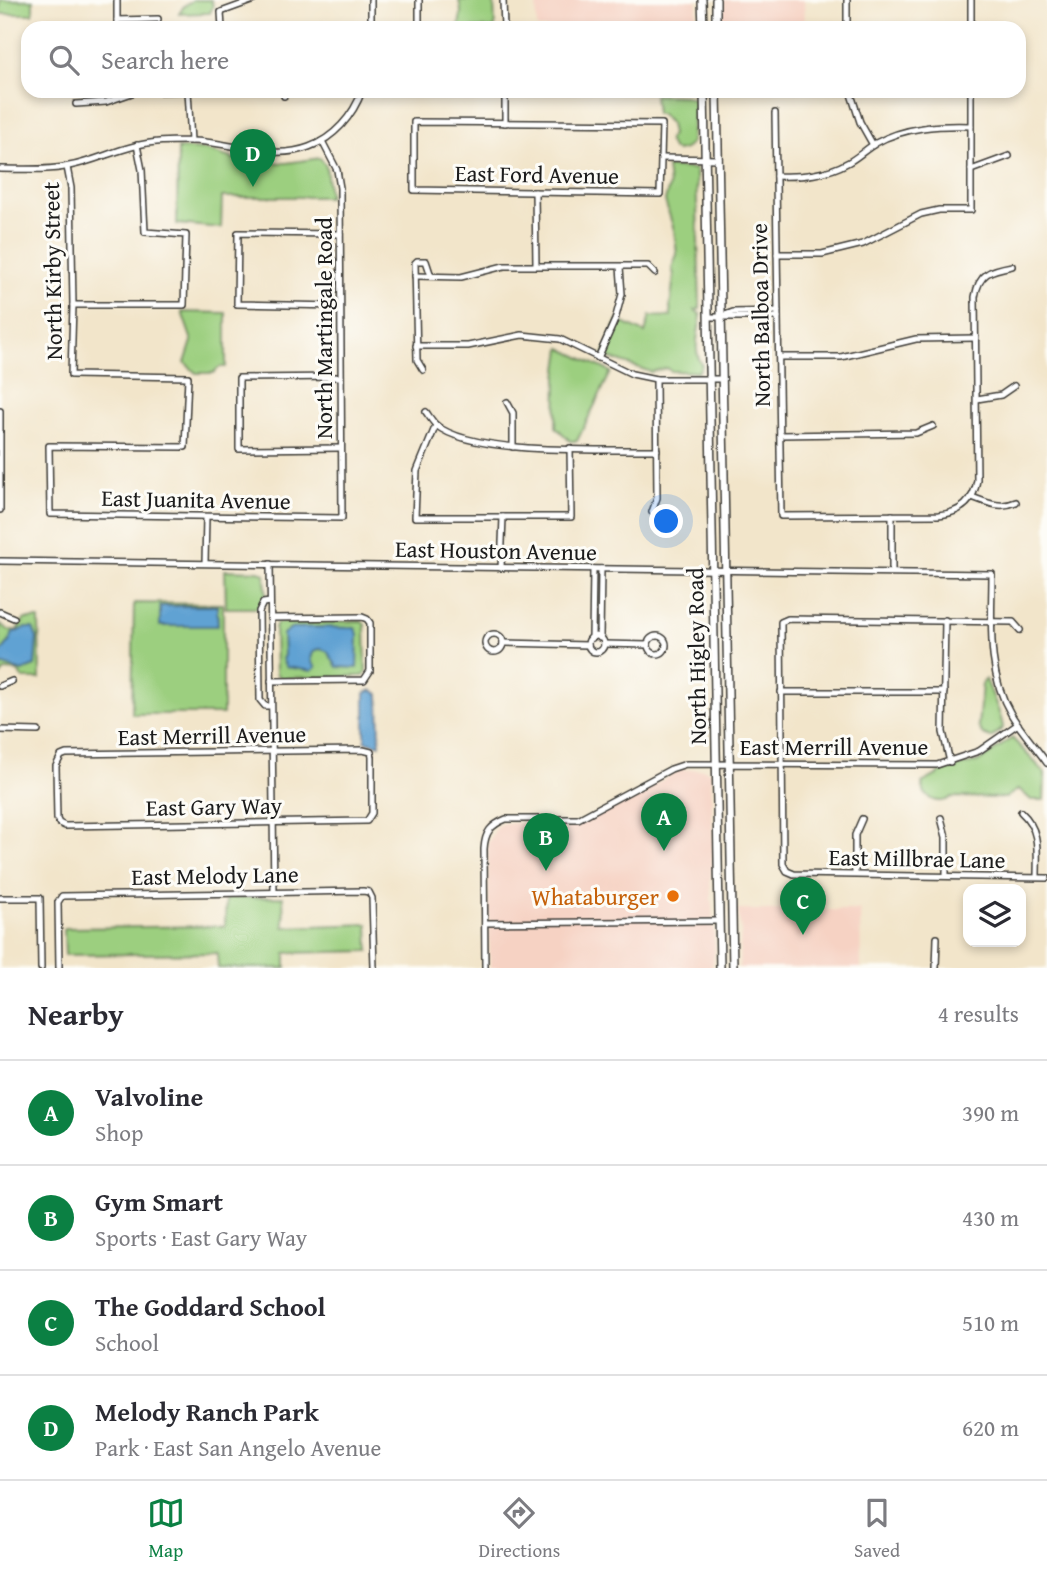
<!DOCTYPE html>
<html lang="en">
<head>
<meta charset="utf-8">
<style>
  :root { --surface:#fff; --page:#f7f7f7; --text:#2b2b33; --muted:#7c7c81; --line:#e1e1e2; --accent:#0b8043 }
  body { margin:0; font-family:"Gentium Book Plus",serif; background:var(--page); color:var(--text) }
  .controls { position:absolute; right:21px; bottom:21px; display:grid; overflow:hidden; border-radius:14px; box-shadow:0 4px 10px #0003 }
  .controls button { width:63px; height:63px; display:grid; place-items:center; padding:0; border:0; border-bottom:2px solid var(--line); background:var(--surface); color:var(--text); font:35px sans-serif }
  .you { position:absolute; left:667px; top:522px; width:24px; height:24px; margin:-18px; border:5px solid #fff; border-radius:50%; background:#1a73e8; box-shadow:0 0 0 10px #1a73e833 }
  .badge { display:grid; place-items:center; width:46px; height:46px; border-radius:50%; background:var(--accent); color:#fff; font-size:23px; font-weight:700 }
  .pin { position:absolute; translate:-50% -58px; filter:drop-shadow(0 2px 4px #0008) }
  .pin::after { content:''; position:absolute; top:37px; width:24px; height:21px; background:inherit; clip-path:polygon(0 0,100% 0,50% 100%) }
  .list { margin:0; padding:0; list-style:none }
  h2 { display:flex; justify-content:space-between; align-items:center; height:91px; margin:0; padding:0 28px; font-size:30px }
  h2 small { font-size:23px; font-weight:400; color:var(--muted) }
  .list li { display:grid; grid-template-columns:46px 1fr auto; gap:21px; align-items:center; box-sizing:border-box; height:105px; padding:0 28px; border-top:2px solid var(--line) }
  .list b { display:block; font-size:26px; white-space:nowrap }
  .list p { margin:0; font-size:23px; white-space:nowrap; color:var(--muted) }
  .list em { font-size:23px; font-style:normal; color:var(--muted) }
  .icon { flex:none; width:38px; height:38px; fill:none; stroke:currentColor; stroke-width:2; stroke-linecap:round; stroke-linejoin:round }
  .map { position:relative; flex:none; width:1047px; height:968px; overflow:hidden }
  .search { position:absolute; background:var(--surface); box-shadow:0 4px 10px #0003; left:21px; right:21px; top:21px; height:77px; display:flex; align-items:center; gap:18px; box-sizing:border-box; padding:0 24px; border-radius:21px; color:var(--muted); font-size:26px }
  .sheet { height:511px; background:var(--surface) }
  nav { display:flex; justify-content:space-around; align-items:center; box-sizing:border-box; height:98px; border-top:2px solid var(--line); background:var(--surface); font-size:19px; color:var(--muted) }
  nav a { display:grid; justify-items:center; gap:4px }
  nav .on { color:var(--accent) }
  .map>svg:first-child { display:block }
</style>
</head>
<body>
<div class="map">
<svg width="1047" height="968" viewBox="0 0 1047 968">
  <rect width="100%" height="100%" fill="#fdfcf7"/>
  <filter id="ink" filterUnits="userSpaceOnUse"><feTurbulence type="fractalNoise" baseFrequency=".0143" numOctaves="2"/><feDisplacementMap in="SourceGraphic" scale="14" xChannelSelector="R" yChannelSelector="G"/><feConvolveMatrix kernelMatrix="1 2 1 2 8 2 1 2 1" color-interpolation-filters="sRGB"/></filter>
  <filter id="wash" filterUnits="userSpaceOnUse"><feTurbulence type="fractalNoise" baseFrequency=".00686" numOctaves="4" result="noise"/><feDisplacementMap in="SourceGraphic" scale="28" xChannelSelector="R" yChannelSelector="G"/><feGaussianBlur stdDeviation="1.57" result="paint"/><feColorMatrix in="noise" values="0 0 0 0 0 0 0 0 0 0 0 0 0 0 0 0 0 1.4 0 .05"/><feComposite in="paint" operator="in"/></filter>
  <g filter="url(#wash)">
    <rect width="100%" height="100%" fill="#f2e5ca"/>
    <g fill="#f6d2c3">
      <path d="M536,0H697L696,28H537Z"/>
      <path d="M722,0H804L805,28H723Z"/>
      <path d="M704,769L711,773L713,853L710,882L715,949L712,968H490L488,843L497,826L504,823L575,824L587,821L681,770Z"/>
      <path d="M738,910H860L861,968H739L741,932Z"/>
    </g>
    <g fill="#9ccf7f" stroke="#5c764e" stroke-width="2">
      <rect x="0" y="0" width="33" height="14"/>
      <path d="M193,0H211L213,6L210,13L179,14L184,6Z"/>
      <path d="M459,0H494L495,28H459L461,11Z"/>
      <path d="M654,95L685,96L697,100L694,107L691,143L685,149L677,151L672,149L668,140L672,134L670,124L661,114H656Z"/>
      <path d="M178,148L206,150L240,161L286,163L320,158L326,166L329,197H222L221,228L177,224Z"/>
      <path d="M667,167L696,169L700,309L695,310L701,315C699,333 692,349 702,365L698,372L671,371L666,368L651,372L603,356L617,320L645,333L650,316L671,317L670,307L674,275L672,268L677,254L674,230L665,201L669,186Z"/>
      <path d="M182,312L226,313V367H220L213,373H196L185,363L192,341Z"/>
      <path d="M561,348L611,372L577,441H570L556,427L557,377Z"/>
      <path d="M225,570L259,571L265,574L266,595L257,608H226Z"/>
      <path d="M134,603L223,604V714H132Z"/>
      <path d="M25,619H39L40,679H23L18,671L6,670L0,676V624L10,631L17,630Z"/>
      <path d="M362,621L365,625L366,672L363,676L282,678L276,674L275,628L277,623Z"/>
      <path d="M986,679C991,693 1002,715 1003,728L991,738L983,735L978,726L982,684Z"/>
      <path d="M1012,738L1045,773L1044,800H1031L1019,789L1005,798L952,797C939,806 923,799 922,783L946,770L980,761Z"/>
      <path d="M283,897L284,927L368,924L369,951L286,953V968H218L217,953L65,955L64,928L225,926L226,898Z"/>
    </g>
    <g fill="#60a2d3" stroke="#3e5f78" stroke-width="2">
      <path d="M160,606H217L218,626H160Z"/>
      <path d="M318,627L355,628L358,634L357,668L337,667L327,651L320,649C310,651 309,661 316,667L312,671L286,667L282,659L284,655L283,634L291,628Z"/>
      <path d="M25,628H33L37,638L35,666L22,671L0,664V653L9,642L13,633Z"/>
      <path d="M371,690L379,694L380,745L365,741V693Z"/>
    </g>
  </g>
  <g filter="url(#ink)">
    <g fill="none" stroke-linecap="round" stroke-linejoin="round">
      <g stroke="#3c3a36" stroke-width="8">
        <g id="minor">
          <path d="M117,0V28"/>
          <path d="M371,0V28"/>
          <path d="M419,0V28"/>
          <path d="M503,0L504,28"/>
          <path d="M117,20L158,19"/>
          <path d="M222,28L221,12L254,0"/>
          <path d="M847,28V0"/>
          <path d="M971,28V0"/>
          <path d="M188,91L191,141"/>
          <path d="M283,91L284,96"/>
          <path d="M505,91V123"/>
          <path d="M850,91L860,122L873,145"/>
          <path d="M76,104L106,102L135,92L189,91"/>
          <path d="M775,113L781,516L938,515C960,513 974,502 977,480L975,297C979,273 990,270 1012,266"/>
          <path d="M414,122L662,124L660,194L414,190Z"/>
          <path d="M661,158L719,159"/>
          <path d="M67,167L71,188L73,305L71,375L188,377L185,447L49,446L50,514L342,518L340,188L337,170L322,141"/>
          <path d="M0,169C23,169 47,171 69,166C92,162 113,151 135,146C152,141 171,141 188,141C229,140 269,162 309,147C334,138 353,116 362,91"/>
          <path d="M971,170L1009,156"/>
          <path d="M776,176C802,177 826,175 849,162C858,157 866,149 876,143C905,127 938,125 971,126"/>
          <path d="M535,192L536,265"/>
          <path d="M777,254H822L863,244L921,214L939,210H971V91"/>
          <path d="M415,276L461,277L504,266H648L655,273"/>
          <path d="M73,305H184L186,235L145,232L142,170L137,145"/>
          <path d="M340,306L237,304L238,233L340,234"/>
          <path d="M722,316L733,312L778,311"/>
          <path d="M709,317H778"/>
          <path d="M416,346H468L522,335L560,339L632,374L656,379H723"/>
          <path d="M779,357H841L916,339L976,338"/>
          <path d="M598,358L615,320L622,294L620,267"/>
          <path d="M423,370L417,360L415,263L417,261H426L431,276"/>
          <path d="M340,377L239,378V449L341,448"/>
          <path d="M977,399L1001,395L1014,386"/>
          <path d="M507,402L513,413V447"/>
          <path d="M0,411V510"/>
          <path d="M426,412C429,416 432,421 436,425C473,456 606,449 657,450"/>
          <path d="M436,425L417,471L415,517H571L570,448"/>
          <path d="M780,435L916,433L933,426"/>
          <path d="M972,497C988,503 1000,509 1016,502"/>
          <path d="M652,512L657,498L656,379"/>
          <path d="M0,561L992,574C992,620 986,672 1011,714C1021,731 1035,746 1047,763"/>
          <path d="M205,563L206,517"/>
          <path d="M270,564L274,892"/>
          <path d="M501,568L503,517"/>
          <path d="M892,572V515"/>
          <path d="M270,602L263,603L259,611L260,700L265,706H271"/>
          <path d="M0,612L14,618"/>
          <path d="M270,618L362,617L367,619L370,623V671L364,680L271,681"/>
          <path d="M945,620L943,732L950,762"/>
          <path d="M1020,630L1013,622L788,619L781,622L783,864L787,871L794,874L1047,878"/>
          <circle cx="494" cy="643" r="9"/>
          <circle cx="657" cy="645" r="9"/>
          <circle cx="596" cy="644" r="8"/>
          <path d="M592,638L593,569"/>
          <path d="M600,638L601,569"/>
          <path d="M503,643L588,645"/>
          <path d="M604,644L648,645"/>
          <path d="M0,686L12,681"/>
          <path d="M781,692H944"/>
          <path d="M0,730L38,731"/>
          <path d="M363,750L371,752L372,757V813L367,821L65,826L59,823L57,819L56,766L61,756L66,754Z"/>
          <path d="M1021,812C1041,830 1037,852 1037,877"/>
          <path d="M941,818L946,837V875"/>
          <path d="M855,874V835L862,819"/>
          <path d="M0,898H40L41,968"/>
          <path d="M485,923L719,921"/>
          <path d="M59,968L58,902L62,896L363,891L369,892L372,898L374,968"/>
          <path d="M485,968L484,849C485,832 491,825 506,819H578L671,769L686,764L937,765L979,751L1018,724"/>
          <path d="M936,968L937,938"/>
        </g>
      </g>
      <g stroke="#3c3a36" stroke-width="10">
        <g id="major">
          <path d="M702,0L703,28"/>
          <path d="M716,0V28"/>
          <path d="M704,91L720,968"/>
          <path d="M717,91L733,968"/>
        </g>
      </g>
      <use href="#minor" stroke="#fff" stroke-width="5"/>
      <use href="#major" stroke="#fff" stroke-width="7"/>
    </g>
  </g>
  <circle fill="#e8710a" stroke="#fdfcf7" stroke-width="2.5" cx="673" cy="896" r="7"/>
  <g text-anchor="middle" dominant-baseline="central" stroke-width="6" stroke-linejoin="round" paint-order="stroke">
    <g font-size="23" fill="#1c1c1c" stroke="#fdfcf7">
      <text transform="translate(537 174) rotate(1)">East Ford Avenue</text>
      <text transform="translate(52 271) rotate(-91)">North Kirby Street</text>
      <text transform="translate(760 315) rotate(-91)">North Balboa Drive</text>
      <text transform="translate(323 328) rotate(-90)">North Martingale Road</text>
      <text transform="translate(196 499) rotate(1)">East Juanita Avenue</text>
      <text transform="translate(496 550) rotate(1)">East Houston Avenue</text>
      <text transform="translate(696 656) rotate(-91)">North Higley Road</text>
      <text transform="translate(212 735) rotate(-1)">East Merrill Avenue</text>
      <text x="834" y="746">East Merrill Avenue</text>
      <text transform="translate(214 806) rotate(-1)">East Gary Way</text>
      <text transform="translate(917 858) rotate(1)">East Millbrae Lane</text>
      <text transform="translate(215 875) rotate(-1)">East Melody Lane</text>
    </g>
    <g font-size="23" fill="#c56008" stroke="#fdfcf7" text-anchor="end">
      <text x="659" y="896">Whataburger</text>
    </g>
  </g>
</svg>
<div class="controls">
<button><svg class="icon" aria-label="layers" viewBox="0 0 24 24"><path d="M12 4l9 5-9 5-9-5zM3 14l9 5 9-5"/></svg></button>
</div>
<div class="you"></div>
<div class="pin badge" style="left:664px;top:851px">A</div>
<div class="pin badge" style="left:546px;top:871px">B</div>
<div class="pin badge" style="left:803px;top:935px">C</div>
<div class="pin badge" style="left:253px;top:187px">D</div>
<div class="search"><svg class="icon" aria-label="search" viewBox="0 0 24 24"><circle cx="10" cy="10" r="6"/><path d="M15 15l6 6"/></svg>Search here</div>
</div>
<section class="sheet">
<h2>Nearby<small>4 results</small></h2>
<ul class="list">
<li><span class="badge">A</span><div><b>Valvoline</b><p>Shop</p></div><em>390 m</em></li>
<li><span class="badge">B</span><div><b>Gym Smart</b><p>Sports · East Gary Way</p></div><em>430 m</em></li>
<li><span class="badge">C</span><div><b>The Goddard School</b><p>School</p></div><em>510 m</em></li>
<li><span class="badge">D</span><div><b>Melody Ranch Park</b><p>Park · East San Angelo Avenue</p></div><em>620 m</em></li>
</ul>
</section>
<nav>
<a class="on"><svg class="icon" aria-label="map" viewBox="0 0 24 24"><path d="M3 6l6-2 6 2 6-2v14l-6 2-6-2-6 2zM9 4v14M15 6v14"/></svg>Map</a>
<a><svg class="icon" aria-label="directions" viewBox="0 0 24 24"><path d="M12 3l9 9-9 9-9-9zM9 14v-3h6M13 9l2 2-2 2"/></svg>Directions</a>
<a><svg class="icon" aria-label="saved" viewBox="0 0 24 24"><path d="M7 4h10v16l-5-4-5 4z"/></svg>Saved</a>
</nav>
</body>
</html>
